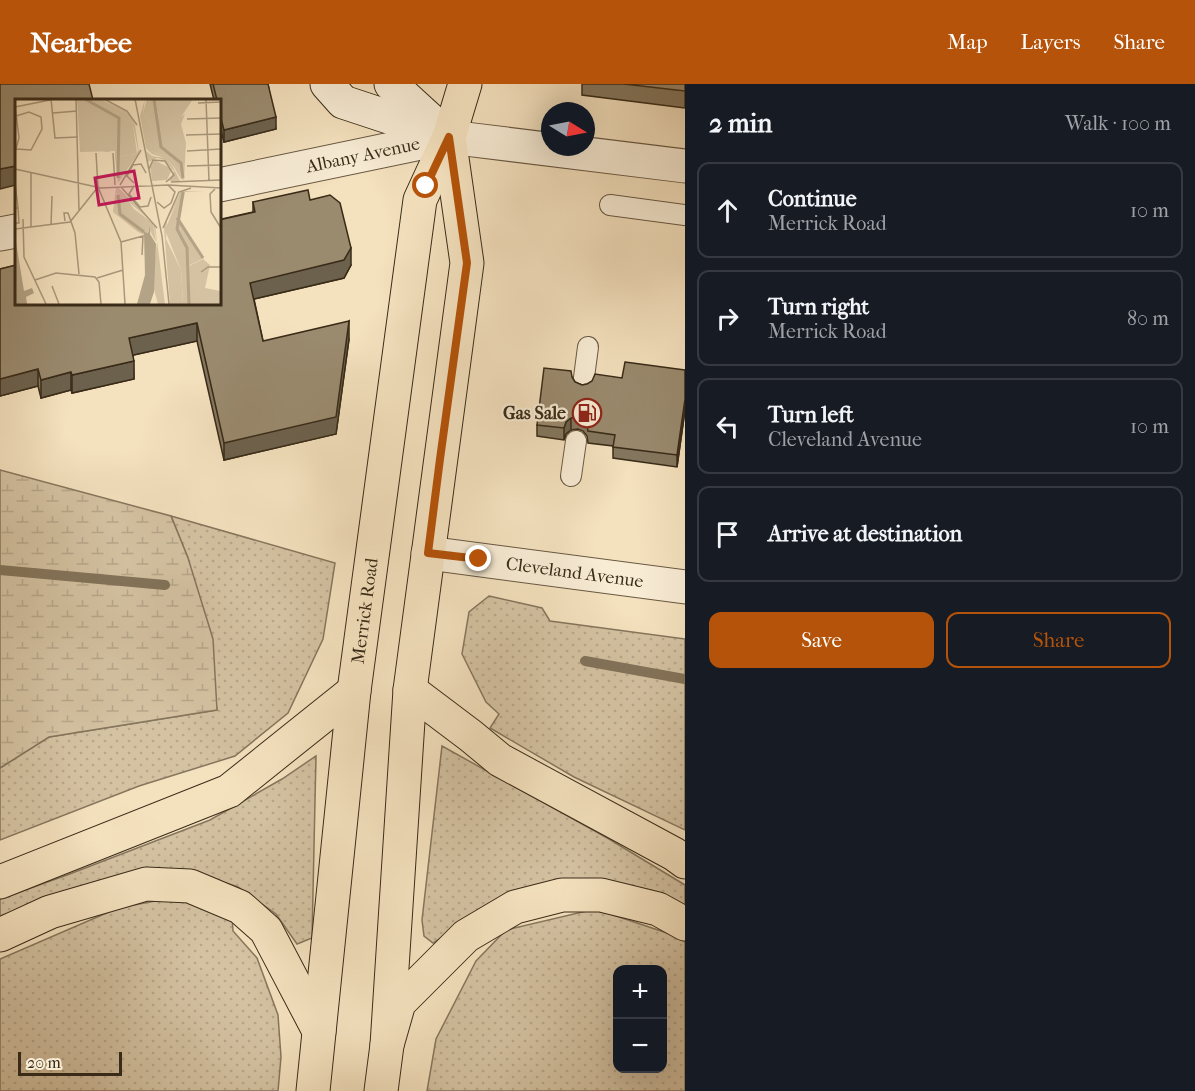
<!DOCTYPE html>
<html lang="en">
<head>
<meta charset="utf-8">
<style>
  :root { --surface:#171b24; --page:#242831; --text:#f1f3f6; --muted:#9ea1a6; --line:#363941; --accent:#b45309 }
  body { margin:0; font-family:"IM FELL French Canon",serif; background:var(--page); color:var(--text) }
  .controls { position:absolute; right:18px; bottom:18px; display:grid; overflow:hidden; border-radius:12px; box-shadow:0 6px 24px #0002 }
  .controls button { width:54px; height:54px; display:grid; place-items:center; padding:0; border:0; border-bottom:2px solid var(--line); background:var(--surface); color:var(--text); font:30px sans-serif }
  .compass { position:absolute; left:541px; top:18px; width:54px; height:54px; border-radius:50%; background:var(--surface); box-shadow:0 6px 24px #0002; rotate:100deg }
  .scale { position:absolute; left:18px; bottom:15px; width:104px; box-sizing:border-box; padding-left:6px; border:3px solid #392b18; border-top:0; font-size:16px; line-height:21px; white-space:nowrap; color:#392b18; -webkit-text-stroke:4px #f8ecd5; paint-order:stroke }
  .stop { position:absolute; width:18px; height:18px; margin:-14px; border:4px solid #b45309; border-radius:50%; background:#fff }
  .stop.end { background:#b45309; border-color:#fff; box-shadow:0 2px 6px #0008 }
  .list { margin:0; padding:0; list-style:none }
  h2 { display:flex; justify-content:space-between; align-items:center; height:78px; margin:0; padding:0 24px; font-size:26px }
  h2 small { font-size:20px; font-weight:400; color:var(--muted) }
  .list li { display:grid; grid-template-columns:39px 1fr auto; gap:18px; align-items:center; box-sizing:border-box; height:96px; margin:0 12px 12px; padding:0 12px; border:2px solid var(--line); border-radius:12px }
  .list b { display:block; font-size:22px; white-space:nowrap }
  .list p { margin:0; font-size:20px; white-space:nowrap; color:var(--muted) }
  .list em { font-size:20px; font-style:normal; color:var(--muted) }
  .actions { display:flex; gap:12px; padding:18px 24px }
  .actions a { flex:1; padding:14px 0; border:2px solid var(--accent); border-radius:12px; text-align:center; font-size:21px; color:var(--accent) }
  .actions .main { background:var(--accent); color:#fff }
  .icon { flex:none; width:33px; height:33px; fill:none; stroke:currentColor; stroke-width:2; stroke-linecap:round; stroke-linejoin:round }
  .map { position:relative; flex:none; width:685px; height:1007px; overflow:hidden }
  header { display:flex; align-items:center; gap:36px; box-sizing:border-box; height:84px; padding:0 30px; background:var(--accent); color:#fff }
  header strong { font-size:28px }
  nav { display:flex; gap:33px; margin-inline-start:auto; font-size:21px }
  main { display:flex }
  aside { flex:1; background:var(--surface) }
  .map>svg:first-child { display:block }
</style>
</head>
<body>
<header>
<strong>Nearbee</strong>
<nav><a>Map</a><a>Layers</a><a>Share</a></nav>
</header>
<main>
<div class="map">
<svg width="685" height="1007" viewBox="0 0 685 1007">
  <defs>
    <pattern id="grass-dots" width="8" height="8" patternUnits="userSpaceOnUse" patternTransform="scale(1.5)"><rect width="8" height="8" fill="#d4c2a2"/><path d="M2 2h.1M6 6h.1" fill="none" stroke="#b7a78b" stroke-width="1.8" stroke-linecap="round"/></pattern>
    <pattern id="wetland-marsh" width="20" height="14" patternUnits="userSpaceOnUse" patternTransform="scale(1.5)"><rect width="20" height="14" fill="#d4c2a2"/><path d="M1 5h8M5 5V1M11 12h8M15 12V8" fill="none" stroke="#b7a78b"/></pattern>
  </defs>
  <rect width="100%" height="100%" fill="#f4e1be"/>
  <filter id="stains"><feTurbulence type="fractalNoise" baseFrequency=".00333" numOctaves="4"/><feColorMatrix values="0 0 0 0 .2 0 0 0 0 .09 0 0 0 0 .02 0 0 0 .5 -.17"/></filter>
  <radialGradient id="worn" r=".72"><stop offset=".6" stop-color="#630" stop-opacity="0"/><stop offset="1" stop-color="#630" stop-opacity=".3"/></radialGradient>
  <g fill="url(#grass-dots)" stroke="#86765d" stroke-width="1.5" fill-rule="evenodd">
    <path d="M171,432L335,479L323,555L288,629L235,672L139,702L0,756V684L49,653L217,626L188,474Z"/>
    <path d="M489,512L542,524L550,537L685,555V746L574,693L490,644L499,630L486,618L462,570L469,528Z"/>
    <path d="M442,662L609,755L685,801V821L651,806L602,798L445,851L433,859L424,852L422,836Z"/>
    <path d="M316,672L312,854L297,860L276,830L238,803L189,787L76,805L0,832V815L67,791L210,736L282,695Z"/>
    <path d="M171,814L232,832L233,847L257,874L278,931L281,973L278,1007H0V875L118,824Z"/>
    <path d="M595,825L679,853L685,858V1007H427L436,955L476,877L506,846ZM618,886H662V984H618Z"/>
  </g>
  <path fill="url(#wetland-marsh)" stroke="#86765d" stroke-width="1.5" d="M0,386L171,432L188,474L213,555L217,626L49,653L0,684Z"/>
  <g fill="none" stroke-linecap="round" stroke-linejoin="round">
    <g stroke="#83735a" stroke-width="10">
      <path d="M0,486L165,501"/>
      <path d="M585,577L685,595"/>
    </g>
    <g stroke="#685842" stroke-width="22">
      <g id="service">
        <path d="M610,121L685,131"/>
        <path d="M583,301L588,263"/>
        <path d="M571,392L576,357"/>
      </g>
    </g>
    <g stroke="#685842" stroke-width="35">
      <g id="minor">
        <path id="s1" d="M219,101L449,53L685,82"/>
        <path d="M0,150L16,147"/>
        <path id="s2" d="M428,469L685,503"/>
      </g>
    </g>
    <g stroke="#392b18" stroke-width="35">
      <g id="secondary">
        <path d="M327,0L343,18L449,53"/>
        <path d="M391,0L441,46"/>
      </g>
    </g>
    <g stroke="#392b18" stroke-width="35">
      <g id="primary">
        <path id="s3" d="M313,1007L354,607L420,116L449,53L465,0"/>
        <path d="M381,1007L387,961L410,606L467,179L449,53"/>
      </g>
    </g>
    <g stroke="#392b18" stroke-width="35">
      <g id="motorway">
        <path d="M410,606L471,652L500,676L674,770L685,778"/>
        <path d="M0,798L229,707L354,607"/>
        <path d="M0,851L50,828L146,800L190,802L240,823L266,846L319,947"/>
        <path d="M387,961L399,919L466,852L515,823L562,811H601L658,825L685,840"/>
      </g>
    </g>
    <use href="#service" stroke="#f8ecd5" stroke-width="20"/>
    <use href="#minor" stroke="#f8ecd5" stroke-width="33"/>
    <use href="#secondary" stroke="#f8ecd5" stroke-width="33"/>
    <use href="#primary" stroke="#f4e1be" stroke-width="33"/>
    <use href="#motorway" stroke="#f4e1be" stroke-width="33"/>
  </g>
  <g fill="#84775f" stroke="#392b18" stroke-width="1.5">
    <path d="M210,0H268L276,45L224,58L219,39V16H214Z"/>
    <path d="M582,0H685V24L582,11Z"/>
    <path d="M310,116L351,181L344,194L254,215L263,257L349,255L336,350L224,376L197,257L133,271L134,295L72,309L71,306L41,314L38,302L0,312V185L253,128V118Z"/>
    <path d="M685,286V326L677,383L613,374V362L588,359L587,352L583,347L578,345L571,346L566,350L564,356L537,352V341L572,293L575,298L582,301L622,294Z"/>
  </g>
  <g fill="#6c614d" stroke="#392b18" stroke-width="1.5">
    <path d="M276,33V45L224,58V46Z"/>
    <path d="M16,82V101L0,105V85Z"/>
    <path d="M351,164V181L344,194L250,216V199Z"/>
    <path d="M349,237V255L336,350L224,376V359Z"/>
    <path d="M197,239V257L129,272V254Z"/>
    <path d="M134,277V295L72,309V291Z"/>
    <path d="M38,285V302L0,312V295Z"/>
    <path d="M71,288V306L41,314V296Z"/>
    <path d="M685,315V326L677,383V371Z"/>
    <path d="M571,334V346L566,350L564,356V344L566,338Z"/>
  </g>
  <g fill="#9a8a6e" stroke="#392b18" stroke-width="1.5">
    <path d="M0,0H89L93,16H16V82L0,85Z"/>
    <path d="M213,0H268L276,33L224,46L219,27V16H217Z"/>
    <path d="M624,0H685V7Z"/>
    <path d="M308,106L310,116L330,111L340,119L351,164L344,176L250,199L263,257L349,237L336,333L224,359L197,239L129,254L134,277L72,291L71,288L41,296L38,285L0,295V185L16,181V219H219V136L255,128L253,118Z"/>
    <path d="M625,278L685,286V315L677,371L613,363L615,351L588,347L587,340L583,335L578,333L571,334L566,338L564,344L537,341L544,284L571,287L572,293L575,298L582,301L587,300L592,297L595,290L622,294Z"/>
  </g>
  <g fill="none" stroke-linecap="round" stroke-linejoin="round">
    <path stroke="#b45309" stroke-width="8" d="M426,102L449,53L467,179L440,375L428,469L479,475"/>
  </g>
  <defs>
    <g id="fuel-ring" transform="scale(1.5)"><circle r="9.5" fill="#f8ecd5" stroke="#8f2418" stroke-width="1.5"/><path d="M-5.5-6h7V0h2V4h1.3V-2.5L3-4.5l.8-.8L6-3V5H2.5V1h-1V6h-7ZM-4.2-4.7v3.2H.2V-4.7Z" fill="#8f2418"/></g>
  </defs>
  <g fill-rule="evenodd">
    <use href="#fuel-ring" x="587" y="329"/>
  </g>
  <g text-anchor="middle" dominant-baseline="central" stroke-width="4.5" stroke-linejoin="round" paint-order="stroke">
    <g font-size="18" fill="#392b18" stroke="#f8ecd5">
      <text stroke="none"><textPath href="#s1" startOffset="147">Albany Avenue</textPath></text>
      <text stroke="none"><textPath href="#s2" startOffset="148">Cleveland Avenue</textPath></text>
      <text stroke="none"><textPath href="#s3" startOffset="483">Merrick Road</textPath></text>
    </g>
    <g font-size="18" font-weight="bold" fill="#392b18" stroke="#f8ecd5" text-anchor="end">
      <text x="566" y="329">Gas Sale</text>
    </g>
  </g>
  <g transform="translate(15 15)">
    <rect width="206" height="206" fill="#f4e1be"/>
    <path d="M85,0L111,12L116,17L120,26L124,53L103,84L100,58L122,55L123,51L118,26L112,15ZM130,0L128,14L138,30L136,52L156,59L169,81L166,80L159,68L151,60L158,68L165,82H154L159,72L149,61L142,59L133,63L131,52L137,57L150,59L137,55L131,49L125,17ZM139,61L157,70L152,81L137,82L135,66ZM101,89H104L140,126L150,205H143L137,183L142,143L138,124L104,94L100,96ZM166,92H189L167,93L152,122L151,140L166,171L168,205H155L149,129L150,124Z" fill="#d4c2a2"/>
    <path d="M62,0H85L112,15L118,26L122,55L100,58V52L65,53ZM132,0H138V30L128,14ZM140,0H178L166,18L144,20ZM188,160L195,166L190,189L205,192V205H174V167Z" fill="#d4c2a2"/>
    <path d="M138,0L144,20L159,13L166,18L170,15L166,25L171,44L169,81L156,59L136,52ZM107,93L119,110L138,124L141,143L134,130L131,137L123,133L98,113L100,96ZM170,93L165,120L189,159L173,167L176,205H168L166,171L150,131L165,95Z" fill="#d4c2a2"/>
    <path d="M65,9H76L77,29L66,30ZM85,13L101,21L102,35L79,36L78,16ZM77,31L78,52H67L66,32ZM84 45a8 8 0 1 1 16 0a8 8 0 1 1-16 0Z" fill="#d4c2a2"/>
    <path d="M135,127V135L141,145L139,193L135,205H122L130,176L129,133L133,134ZM0,137L9,192L17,189L19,194L11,198L12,205H0Z" fill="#b4a386"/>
    <path fill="none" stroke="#b4a386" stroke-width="3" d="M70,0L104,19L103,79M139,0L146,48L166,64L168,79M168,93L162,130L172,149L174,205M103,96L105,115L129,133M162,119L188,159"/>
    <path fill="none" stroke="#a9987c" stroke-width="1.5" d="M36,0L40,39L63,38M61,0L64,111M89,0L112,12L122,26M120,0L147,137L154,205M191,0L194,82M183,4L206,3M0,6L4,39L0,53M0,8L40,0M38,14L62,12M172,20L206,19M171,36L206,35M1,50L16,51L27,30L26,18L14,13L1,17M172,52L206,50M81,54L83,88L106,143L110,205M98,54L100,86M172,67L206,66M0,70L86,89L153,86L206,89M134,70L138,61L150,62L159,76L151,83M156,83L206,81M0,84L3,109H0M119,84L112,77L118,66L126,65L131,74M105,86L126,51M119,87L114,95L125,108L133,107L136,98M106,88L142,129M200,90L195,95L196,113L206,129M142,103L149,109L156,104L160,93L153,86M8,120L9,158L31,205M50,122L49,114H53L60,134L64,175M0,124H4L3,109M36,127L37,97M16,128V74M148,129L164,93L176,89M0,130L55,123L83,88M106,143L128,137L127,156M186,173L193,168H206M82,179L108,171M20,181L41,174L80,178L84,183L86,205M37,187L44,205"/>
    <path fill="#c2185b" fill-opacity="0.15" stroke="#c2185b" stroke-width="3" d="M119,72L124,99L84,106L80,79Z"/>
    <rect width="206" height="206" fill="none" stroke="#392b18" stroke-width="3"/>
  </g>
  <rect width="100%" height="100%" filter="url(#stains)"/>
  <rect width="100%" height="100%" fill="url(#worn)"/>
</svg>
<div class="controls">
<button>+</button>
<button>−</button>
</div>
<svg class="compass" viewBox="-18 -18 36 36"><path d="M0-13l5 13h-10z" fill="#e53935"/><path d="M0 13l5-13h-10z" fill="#9ea1a6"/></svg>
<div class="scale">20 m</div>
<div class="stop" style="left:426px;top:102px"></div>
<div class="stop end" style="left:479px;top:475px"></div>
</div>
<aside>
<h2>2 min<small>Walk · 100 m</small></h2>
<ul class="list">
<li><svg class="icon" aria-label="ahead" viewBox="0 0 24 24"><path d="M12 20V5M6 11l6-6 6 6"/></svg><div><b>Continue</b><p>Merrick Road</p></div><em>10 m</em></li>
<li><svg class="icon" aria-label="right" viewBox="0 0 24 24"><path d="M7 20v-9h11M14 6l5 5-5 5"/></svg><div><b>Turn right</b><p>Merrick Road</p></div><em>80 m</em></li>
<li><svg class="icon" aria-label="left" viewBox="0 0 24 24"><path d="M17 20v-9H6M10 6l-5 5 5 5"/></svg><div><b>Turn left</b><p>Cleveland Avenue</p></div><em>10 m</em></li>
<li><svg class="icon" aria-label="arrive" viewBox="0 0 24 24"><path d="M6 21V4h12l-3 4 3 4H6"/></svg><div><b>Arrive at destination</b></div></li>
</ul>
<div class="actions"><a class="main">Save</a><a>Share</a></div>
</aside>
</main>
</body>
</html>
